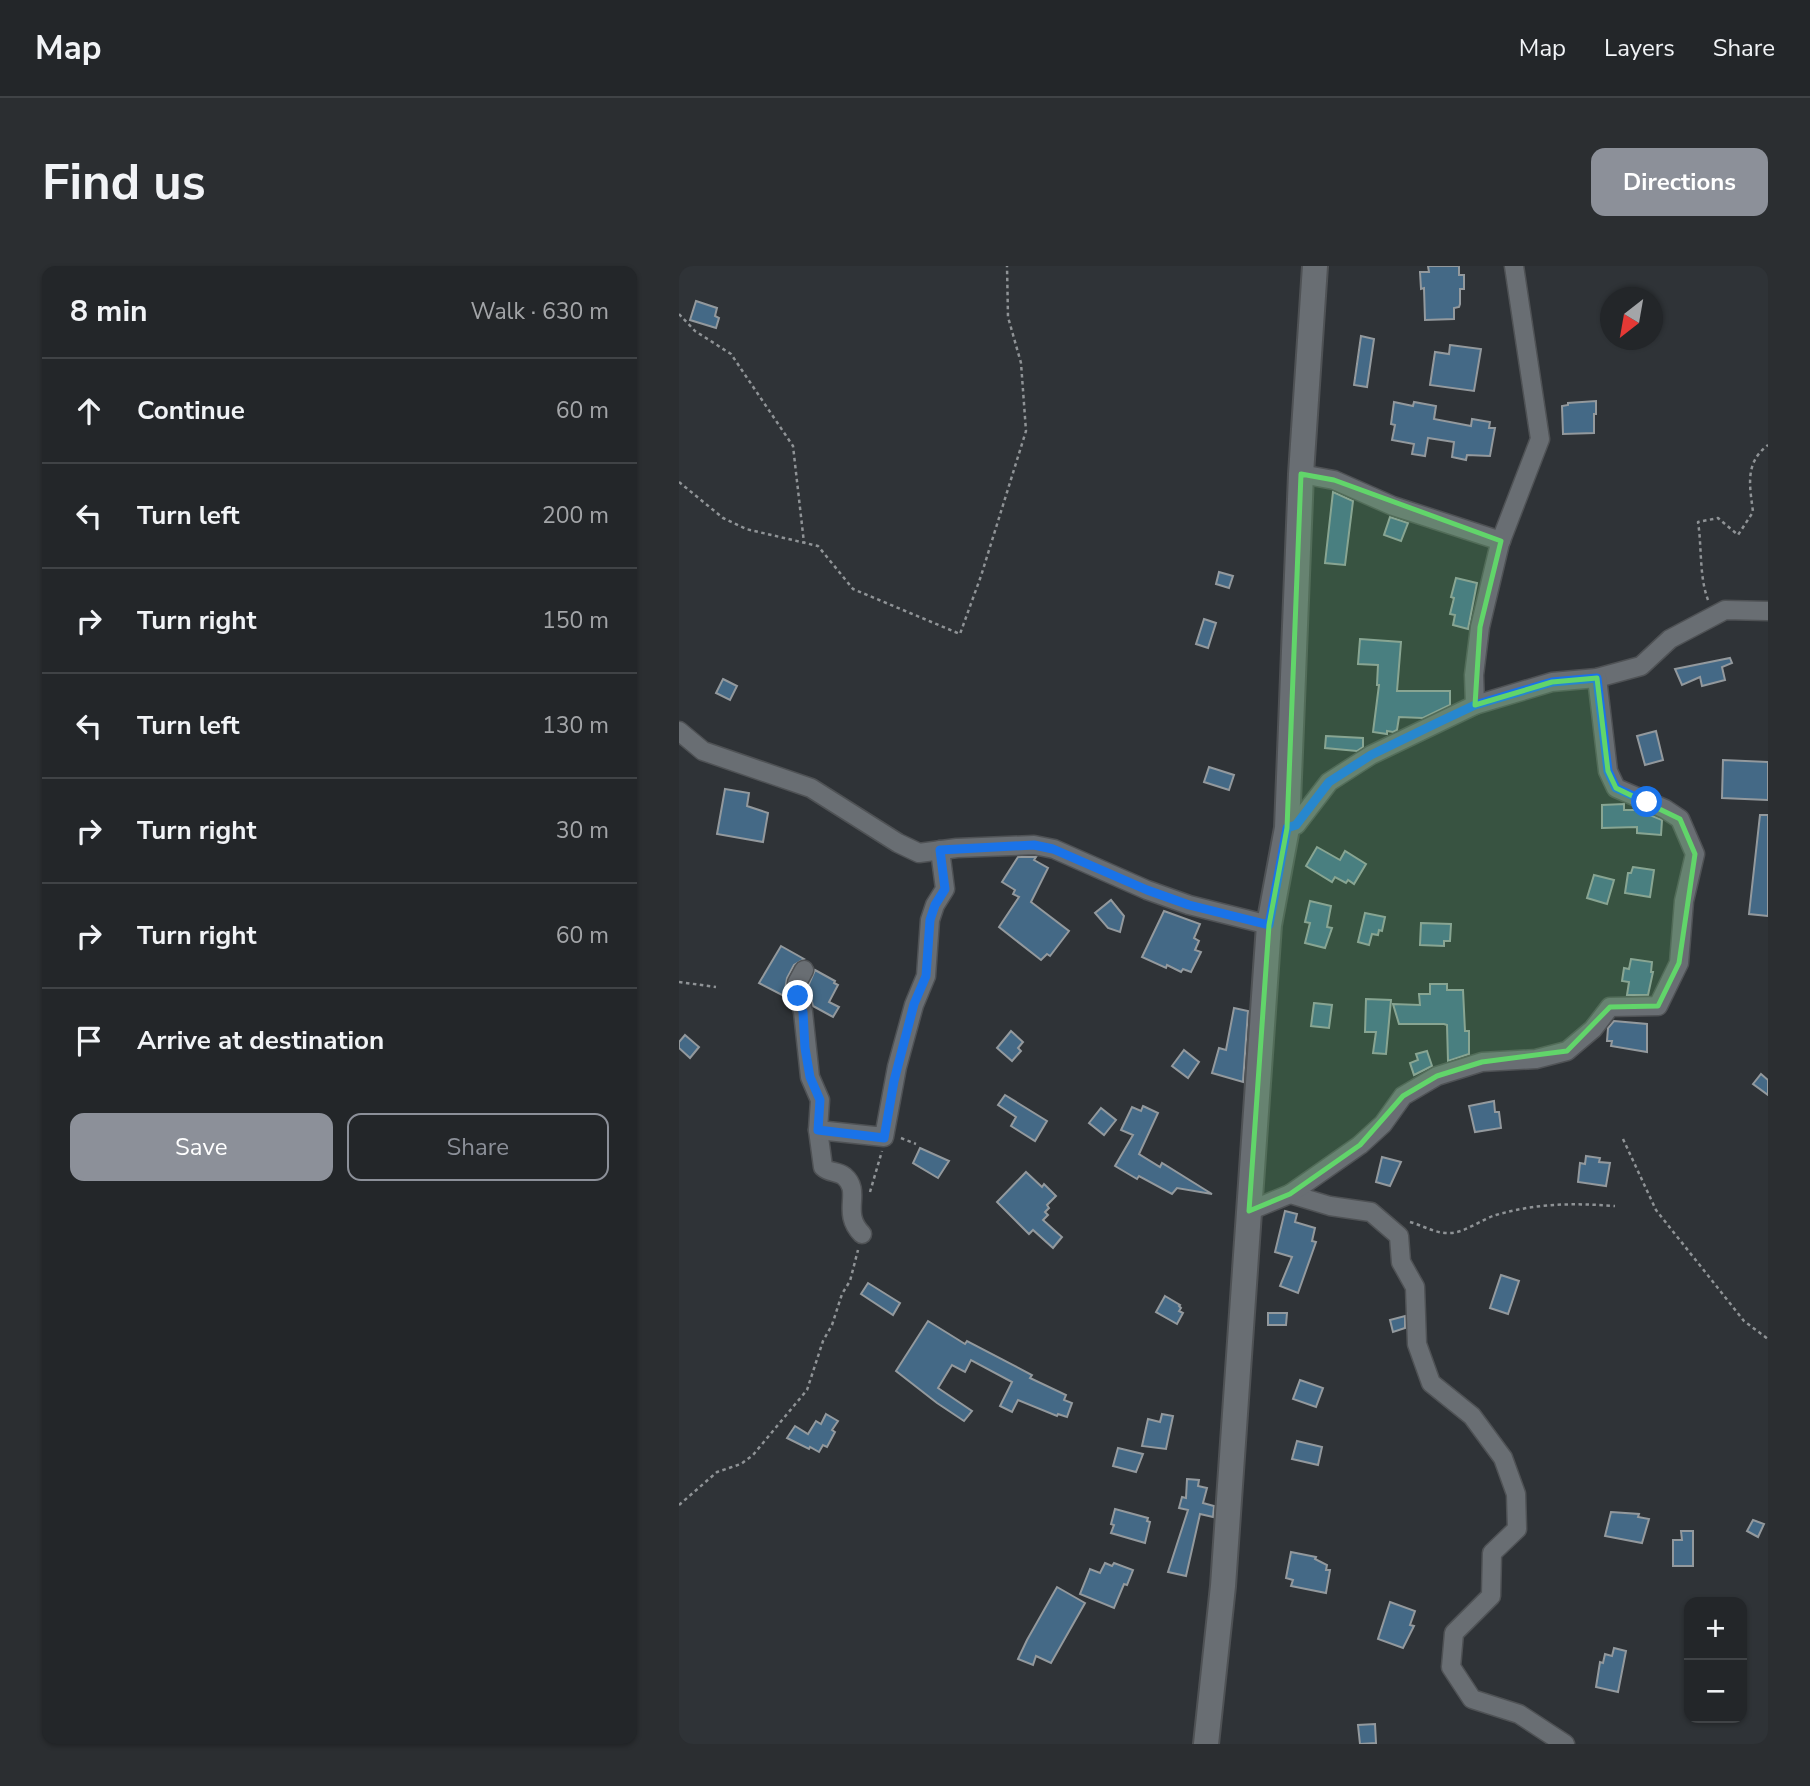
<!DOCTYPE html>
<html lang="en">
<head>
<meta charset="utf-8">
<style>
  :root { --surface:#232629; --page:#2b2e31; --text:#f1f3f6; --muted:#a3a5a8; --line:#404346; --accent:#8c9099 }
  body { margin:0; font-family:"Nunito Sans",sans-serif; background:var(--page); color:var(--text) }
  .controls { position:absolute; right:21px; bottom:21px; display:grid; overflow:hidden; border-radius:14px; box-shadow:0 2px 5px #0004 }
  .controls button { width:63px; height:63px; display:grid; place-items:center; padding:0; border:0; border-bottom:2px solid var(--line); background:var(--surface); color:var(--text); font:35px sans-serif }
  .compass { position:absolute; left:921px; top:21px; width:63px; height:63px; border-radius:50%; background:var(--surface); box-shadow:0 2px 5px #0004; rotate:211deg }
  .stop { position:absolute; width:21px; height:21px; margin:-16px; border:5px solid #1a73e8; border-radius:50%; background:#fff }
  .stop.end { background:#1a73e8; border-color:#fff; box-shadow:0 2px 7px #0008 }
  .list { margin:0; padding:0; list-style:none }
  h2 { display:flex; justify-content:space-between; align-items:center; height:91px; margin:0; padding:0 28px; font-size:30px }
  h2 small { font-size:23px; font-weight:400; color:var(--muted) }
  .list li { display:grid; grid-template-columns:46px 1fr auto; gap:21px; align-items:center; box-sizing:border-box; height:105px; padding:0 28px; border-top:2px solid var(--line) }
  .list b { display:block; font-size:26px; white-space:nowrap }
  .list em { font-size:23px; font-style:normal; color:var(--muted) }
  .actions { display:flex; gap:14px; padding:21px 28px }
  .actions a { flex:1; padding:16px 0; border:2px solid var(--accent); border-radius:14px; text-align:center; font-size:24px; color:var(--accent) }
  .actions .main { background:var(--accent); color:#fff }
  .icon { flex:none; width:38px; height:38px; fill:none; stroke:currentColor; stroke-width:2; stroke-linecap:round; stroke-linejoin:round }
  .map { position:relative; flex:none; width:1089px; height:1478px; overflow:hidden; border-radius:14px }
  header { display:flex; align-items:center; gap:42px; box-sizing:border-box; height:98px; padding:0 35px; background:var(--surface); border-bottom:2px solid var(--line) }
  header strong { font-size:33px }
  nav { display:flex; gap:38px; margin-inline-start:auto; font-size:24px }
  .intro { display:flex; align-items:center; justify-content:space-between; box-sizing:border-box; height:168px; padding:0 42px }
  h1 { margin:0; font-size:49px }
  .button { padding:18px 32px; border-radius:14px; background:var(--accent); color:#fff; font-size:24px; font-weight:700 }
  main { display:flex; gap:42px; padding:0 42px }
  aside { flex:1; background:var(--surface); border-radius:14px; box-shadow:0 2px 5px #0004 }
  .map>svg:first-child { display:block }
</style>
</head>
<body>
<header>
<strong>Map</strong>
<nav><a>Map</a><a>Layers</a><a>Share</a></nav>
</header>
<div class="intro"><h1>Find us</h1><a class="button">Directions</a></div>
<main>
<aside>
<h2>8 min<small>Walk · 630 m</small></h2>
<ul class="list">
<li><svg class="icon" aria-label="ahead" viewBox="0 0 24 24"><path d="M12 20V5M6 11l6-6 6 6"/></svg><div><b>Continue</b></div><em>60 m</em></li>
<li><svg class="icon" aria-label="left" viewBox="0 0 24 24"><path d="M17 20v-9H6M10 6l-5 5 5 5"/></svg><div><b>Turn left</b></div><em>200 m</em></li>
<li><svg class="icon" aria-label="right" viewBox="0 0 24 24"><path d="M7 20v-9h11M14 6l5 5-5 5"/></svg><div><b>Turn right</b></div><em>150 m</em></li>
<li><svg class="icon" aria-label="left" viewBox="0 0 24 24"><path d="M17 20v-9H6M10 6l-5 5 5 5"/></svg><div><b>Turn left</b></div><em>130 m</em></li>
<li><svg class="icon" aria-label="right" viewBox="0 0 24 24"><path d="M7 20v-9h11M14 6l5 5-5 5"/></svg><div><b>Turn right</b></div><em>30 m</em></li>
<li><svg class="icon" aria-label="right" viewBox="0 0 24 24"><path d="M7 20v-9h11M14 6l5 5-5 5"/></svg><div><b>Turn right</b></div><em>60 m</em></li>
<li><svg class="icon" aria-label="arrive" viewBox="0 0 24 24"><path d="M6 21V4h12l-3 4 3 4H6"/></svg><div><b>Arrive at destination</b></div></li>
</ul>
<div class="actions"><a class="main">Save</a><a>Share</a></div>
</aside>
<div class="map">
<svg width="1089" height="1478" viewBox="0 0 1089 1478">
  <rect width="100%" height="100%" fill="#2f3337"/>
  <g fill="#446986" stroke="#93999d" stroke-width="2">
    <path d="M749,0H780V9H785V23H781V38L780,41L775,42V53L746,54L745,22L742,23L741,6H750Z"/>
    <path d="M17,35L38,42L36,50L40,52L37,62L11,54Z"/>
    <path d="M682,70L695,73L688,121L675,119Z"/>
    <path d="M771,79L802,83L795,125L751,119L756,86L770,88Z"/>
    <path d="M917,135V148H915V167L884,168L883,140L889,139V137Z"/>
    <path d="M715,136L734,140L735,136L757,140L755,153L792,160L793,153L811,156L810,162H816L811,190L788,189L787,194L773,191L775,176L749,172L746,190L733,188L735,178L713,174L716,159L712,158Z"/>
    <path d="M654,226L674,235L666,299L646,297Z"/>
    <path d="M711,251L729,257L722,275L705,269Z"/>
    <path d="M540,306L554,310L550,322L537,318Z"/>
    <path d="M777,312L798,317L789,363L774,359L776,349L771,348L775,332L772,331Z"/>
    <path d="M525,353L537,357L529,382L517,378Z"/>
    <path d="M681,373L722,376L718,425H771V439L744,452L720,451L718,464L714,466L708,465V468L694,466L700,419H698L699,399L679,398Z"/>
    <path d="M1051,392L1053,397L1043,401L1046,414L1023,420L1021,411L1003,419L996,403Z"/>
    <path d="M44,413L58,420L51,434L37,427Z"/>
    <path d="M977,465L984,494L966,499L958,470Z"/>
    <path d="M647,470L684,472V481L678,485L646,482Z"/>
    <path d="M1044,494L1089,496V534L1043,532Z"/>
    <path d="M530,501L555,509L550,524L525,516Z"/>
    <path d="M46,523L70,527L68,540L89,547L84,576L38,568Z"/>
    <path d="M945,538V544H959L983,554L982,569L958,567V561L923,562V539Z"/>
    <path d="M1081,549H1089V650L1070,648Z"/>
    <path d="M638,581L661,594L666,585L687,598L675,618L669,614L667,617L656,611L653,616L630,602L627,600Z"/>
    <path d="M339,591H357L355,594L369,602L352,636L390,665L371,690L368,688L362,694L320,661L340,631L334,628L336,624L323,616Z"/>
    <path d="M954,601L975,604L971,631L946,627L949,607H952Z"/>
    <path d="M915,609L935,614L928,638L908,632Z"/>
    <path d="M432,634L445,650L441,666L429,662L416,647Z"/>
    <path d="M631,635L652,640L648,661L653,662L646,682L626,677L631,657L626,656Z"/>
    <path d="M485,645L521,658L515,672L520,675L516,684L522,686L512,706L504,703L502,706L488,699L487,702L463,691Z"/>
    <path d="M686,647L706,651L703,665L700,664L699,669L693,668L690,679L679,676Z"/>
    <path d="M742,657L772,658L771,675H765V680L741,679Z"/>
    <path d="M102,680L125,693L115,699L108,712L105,730L80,717Z"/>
    <path d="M952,693L973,696L972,706H974L969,729H948L950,716L943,715L945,702L950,703Z"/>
    <path d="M136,704L156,715L155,717L159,719L150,736L160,741L154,751L134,740L129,720Z"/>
    <path d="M751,718H768V724H784L786,765H790V788L769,795L768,759L765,758H720L714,738L741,739L740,728H751Z"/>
    <path d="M687,733L712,734L707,788L694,787L697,766H686Z"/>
    <path d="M635,737L653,739L650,762L632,760Z"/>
    <path d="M555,742L569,745L564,816L533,807L540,782L547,784Z"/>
    <path d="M935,755L968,758V786L932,780L933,775H928L929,762Z"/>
    <path d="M332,765L344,776L339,782L342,785L333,795L318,782Z"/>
    <path d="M6,769L20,781L11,792L0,782V776Z"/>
    <path d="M505,784L520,796L509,812L493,800Z"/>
    <path d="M748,785L753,800L735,809L731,797L739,794L737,788Z"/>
    <path d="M1082,808L1089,814V829L1074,818Z"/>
    <path d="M326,829L368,855L356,875L332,860L337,851L319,839Z"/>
    <path d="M815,835L816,846H820L822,862L796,866L790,840Z"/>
    <path d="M464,840L479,847L460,888L481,901L483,897L533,928L498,922L493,928L460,910L458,913L436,900L454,869L442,864L453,841L462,845Z"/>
    <path d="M422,842L437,854L425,869L410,857Z"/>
    <path d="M241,882L270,895L259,912L234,897Z"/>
    <path d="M907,890L921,892L920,896L931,897L927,920L899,916L901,897L906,898Z"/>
    <path d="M703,891L722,896L711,920L697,916Z"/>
    <path d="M347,906L363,921L365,918L377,930L368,939L370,942L366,946L369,949L364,954L383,971L374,982L354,964L350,968L318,936Z"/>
    <path d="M606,945L618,948L616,956L636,962L633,975L637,976L619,1027L601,1020L613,991L596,986Z"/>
    <path d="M822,1009L840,1015L829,1048L811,1042Z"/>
    <path d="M189,1017L221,1037L214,1049L182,1028Z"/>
    <path d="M486,1030L501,1039L500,1040L502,1042L500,1045L504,1047L498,1058L477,1046Z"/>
    <path d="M589,1047H608L607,1059H589Z"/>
    <path d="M726,1050V1062L714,1066L711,1054Z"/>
    <path d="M249,1055L286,1078L288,1075L353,1109L351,1112L387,1129L385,1134L393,1137L388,1151L379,1148L378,1150L339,1134L333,1146L321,1140L333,1116L292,1094L286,1106L273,1099L259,1122L293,1145L285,1155L258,1137L217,1105Z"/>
    <path d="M621,1114L644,1122L637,1141L614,1133Z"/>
    <path d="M147,1148L159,1155L153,1164L156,1166L148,1181L144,1179L140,1186L131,1181L130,1183L108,1172L116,1160L129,1168L137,1155L142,1158Z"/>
    <path d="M483,1148L494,1150L487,1183L463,1180L469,1153L481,1156Z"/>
    <path d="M618,1175L643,1181L639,1199L613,1193Z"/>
    <path d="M439,1182L464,1188L457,1206L434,1200Z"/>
    <path d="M508,1213L520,1214L519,1220L528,1222L524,1237L535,1240L534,1251L521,1248L507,1310L489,1306L509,1244L500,1242L503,1231L507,1232Z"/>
    <path d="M436,1243L469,1252L468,1255L471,1256L466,1277L432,1267L435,1259L432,1258Z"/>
    <path d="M932,1246L960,1248L959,1251L970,1253L963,1277L926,1270Z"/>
    <path d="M1074,1254L1085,1258L1079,1271L1068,1265Z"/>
    <path d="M1002,1265H1014V1300H994V1274H1003Z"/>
    <path d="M612,1286L637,1291L636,1293L648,1299L647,1304H651L647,1327L612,1320L614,1314L607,1312Z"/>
    <path d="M426,1297L433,1300L435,1297L454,1304L448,1319L445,1318L435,1342L401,1328L411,1303L421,1307Z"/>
    <path d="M378,1321L406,1337L372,1397L357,1390L354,1399L339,1393L348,1374Z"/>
    <path d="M711,1336L736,1345L731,1359L735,1360L724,1382L699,1373Z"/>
    <path d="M935,1382L947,1385L939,1426L917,1421L921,1396L924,1397L926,1388L933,1390Z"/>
    <path d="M696,1458L697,1477L681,1478L679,1459Z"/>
  </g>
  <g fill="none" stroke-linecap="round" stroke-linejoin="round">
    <g stroke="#4f5255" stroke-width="21">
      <g id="street">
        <path d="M622,208L655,214L714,240L822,275"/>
        <path d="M796,439L795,409L801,361L821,277L861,173L835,0"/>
        <path d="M0,465L24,485L132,522L219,577L240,587L278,582L355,579L375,583L468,624L510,639L590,659"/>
        <path d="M608,562L617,559L650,516L692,489L796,439L873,416L918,412L962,400L991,373L1046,344L1089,345"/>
        <path d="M125,704L118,717V723L124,746L131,811L141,834L139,864L144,901C150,907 158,905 165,910C184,926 161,946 183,968"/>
        <path d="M139,864L205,871L218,801L235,739L247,710L251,654L256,639L266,623L261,584"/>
        <path d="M611,928L651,940L692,946L720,970L722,996L736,1021L738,1078L752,1117L793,1150L824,1192L837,1228L838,1263L813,1287L812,1330L775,1367L772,1401L793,1433L840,1448L886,1478"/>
        <path d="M570,945L611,928L681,879L704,858L724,830L758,810L803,796L857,793L888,785L914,763L931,741L979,740L1000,697L1005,635L1016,588L1001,553L986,543L937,522L929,505L918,412"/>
      </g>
    </g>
    <g stroke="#4f5255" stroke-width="28">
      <path id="secondary" d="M527,1478L544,1320L590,659L608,562L622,208L636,0"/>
    </g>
    <g stroke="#8f9396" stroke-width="2.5" stroke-dasharray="3.5 3.5" stroke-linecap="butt">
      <path d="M0,48L16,65L52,88L114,180L125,277"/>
      <path d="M0,216L44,252L67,263L139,280L174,323L281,368L302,310L347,165L342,97L329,51L328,0"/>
      <path d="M1029,334C1020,310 1023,281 1019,256L1039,252L1059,269L1074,246C1071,221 1065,197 1089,179"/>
      <path d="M0,716L37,721"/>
      <path d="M222,872L237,878"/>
      <path d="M944,873L977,944L1065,1055L1089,1073"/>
      <path d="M191,926L203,885"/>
      <path d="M731,956C745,960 757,968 772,967C787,966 803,953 817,949C858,937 894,937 936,940"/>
      <path d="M0,1239L38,1206L62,1198L74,1189L128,1124L144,1075L153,1059L163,1028L171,1015L179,984"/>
    </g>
    <use href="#street" stroke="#696e73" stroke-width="18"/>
    <use href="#secondary" stroke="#696e73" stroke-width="24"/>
  </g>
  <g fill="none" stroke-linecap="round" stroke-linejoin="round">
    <path stroke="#1a73e8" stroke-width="9" d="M119,730L124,746L126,782L131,811L141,834L139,864L205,872L215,815L235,738L247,710L251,654L256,639L266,623L261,584L355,579L374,583L468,624L510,639L590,659L608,562L617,559L650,516L692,489L760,456L796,439L873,416L918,412L929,505L937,522L968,536"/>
  </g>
  <path fill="#61d56a" fill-opacity="0.2" stroke="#61d56a" stroke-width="5" stroke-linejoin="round" d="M622,208L655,214L822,275L801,361L796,439L873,416L918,412L929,505L937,522L1001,553L1016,588L1000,697L979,740L931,741L888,785L803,796L758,810L724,830L681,879L611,928L570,945L590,659L608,562Z"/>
</svg>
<div class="controls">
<button>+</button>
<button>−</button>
</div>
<svg class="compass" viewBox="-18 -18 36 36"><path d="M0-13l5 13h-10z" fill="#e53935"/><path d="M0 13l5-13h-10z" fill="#a3a5a8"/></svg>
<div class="stop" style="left:968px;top:536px"></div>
<div class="stop end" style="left:119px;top:730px"></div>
</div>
</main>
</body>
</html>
